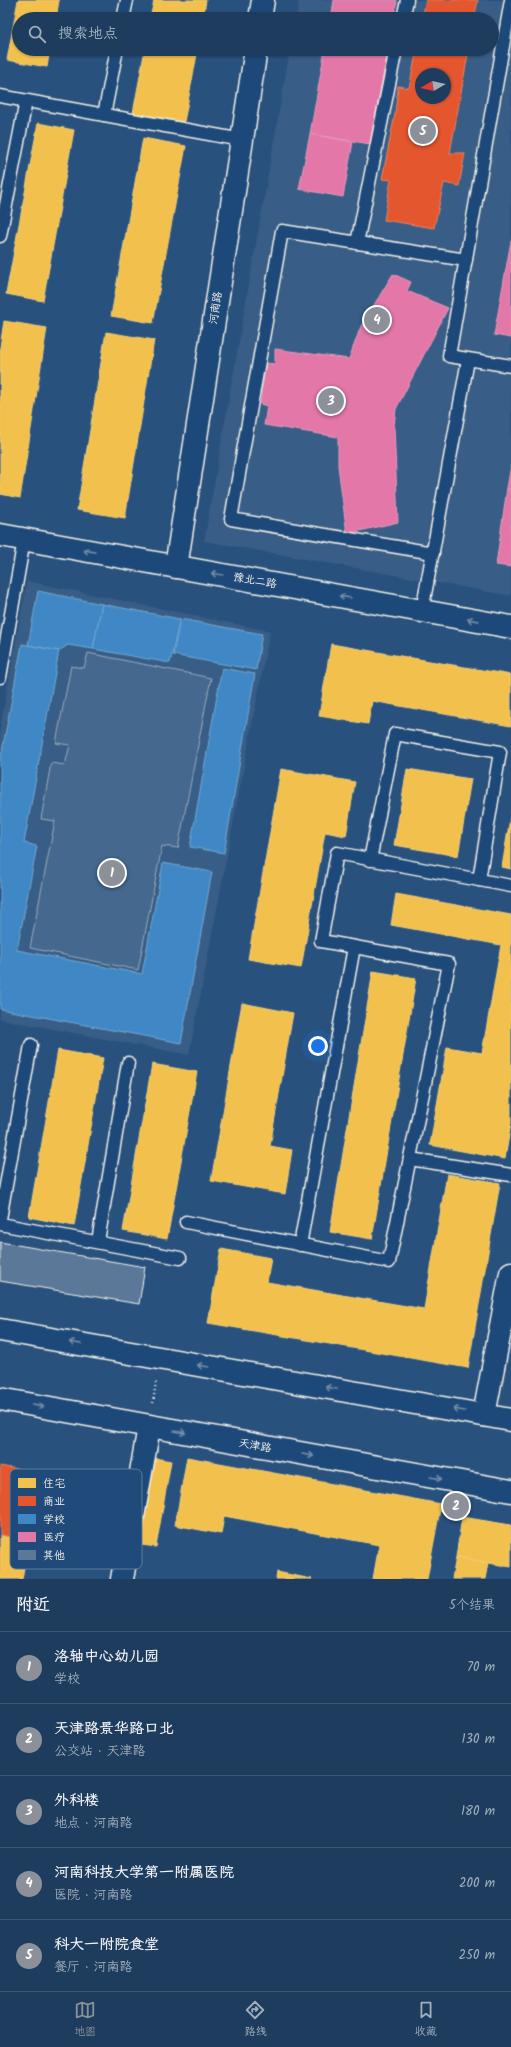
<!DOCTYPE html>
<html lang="zh">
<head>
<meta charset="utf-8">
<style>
  :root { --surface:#1e3d5e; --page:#2b4867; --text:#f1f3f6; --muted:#a1aebc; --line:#3c5673; --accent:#8c9099 }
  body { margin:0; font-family:Kalam,"LXGW WenKai TC",sans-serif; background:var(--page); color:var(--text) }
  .compass { position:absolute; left:415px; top:68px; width:36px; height:36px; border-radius:50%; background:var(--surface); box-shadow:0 1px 3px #0004; rotate:261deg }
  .you { position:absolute; left:318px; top:1046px; width:14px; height:14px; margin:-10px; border:3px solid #fff; border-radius:50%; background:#1a73e8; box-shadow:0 0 0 6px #1a73e833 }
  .badge { display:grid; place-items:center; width:26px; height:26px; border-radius:50%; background:var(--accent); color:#fff; font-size:13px; font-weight:700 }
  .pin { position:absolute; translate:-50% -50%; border:2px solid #fff; box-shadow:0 1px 4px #0006 }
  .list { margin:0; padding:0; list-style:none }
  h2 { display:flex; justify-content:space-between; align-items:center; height:52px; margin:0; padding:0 16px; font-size:17px }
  h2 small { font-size:13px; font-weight:400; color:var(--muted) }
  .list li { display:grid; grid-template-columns:26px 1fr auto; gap:12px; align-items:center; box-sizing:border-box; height:72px; padding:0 16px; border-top:1px solid var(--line) }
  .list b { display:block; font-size:15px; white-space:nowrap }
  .list p { margin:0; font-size:13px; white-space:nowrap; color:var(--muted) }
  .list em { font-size:13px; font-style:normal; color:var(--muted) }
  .icon { flex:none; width:22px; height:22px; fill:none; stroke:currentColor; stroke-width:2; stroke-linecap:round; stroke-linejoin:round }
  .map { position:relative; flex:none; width:511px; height:1579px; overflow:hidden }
  .search { position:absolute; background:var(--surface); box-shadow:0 1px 3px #0004; left:12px; right:12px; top:12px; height:44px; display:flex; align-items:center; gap:10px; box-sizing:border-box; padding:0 14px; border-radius:22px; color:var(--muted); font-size:15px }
  .sheet { height:412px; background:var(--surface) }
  nav { display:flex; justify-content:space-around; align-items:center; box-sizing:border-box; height:56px; border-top:1px solid var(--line); background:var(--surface); font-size:11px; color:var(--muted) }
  nav a { display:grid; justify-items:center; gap:2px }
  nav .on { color:var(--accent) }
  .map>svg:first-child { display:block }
</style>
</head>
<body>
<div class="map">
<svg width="511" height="1579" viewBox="0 0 511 1579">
  <rect width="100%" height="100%" fill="#28517e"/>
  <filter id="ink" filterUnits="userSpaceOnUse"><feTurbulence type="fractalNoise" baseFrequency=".025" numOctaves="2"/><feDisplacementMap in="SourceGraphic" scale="8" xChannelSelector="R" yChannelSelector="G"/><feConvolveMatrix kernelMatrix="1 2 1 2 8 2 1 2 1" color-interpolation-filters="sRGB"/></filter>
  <g filter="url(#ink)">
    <g fill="#375d86" fill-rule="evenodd">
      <path d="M299,0H511V596L204,541L290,49H492V19H296ZM421,74H445V98H421Z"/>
      <path d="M27,581L270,631L189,1055L0,1019V728Z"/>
    </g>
    <path fill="#45688e" stroke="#9cacbb" d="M88,653L211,678L178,848L162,846L138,970L30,948L55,821L41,819L51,763L65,765L70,745L56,743L71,666L84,668Z"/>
    <g fill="#f2c14e" stroke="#f3cf7c">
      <path d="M18,0H59L56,19H19V49H50L47,67L7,60Z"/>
      <path d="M154,0H206L203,19H150Z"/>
      <path d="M145,49H198L184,122L133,113Z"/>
      <path d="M38,123L74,130L43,301L6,294Z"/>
      <path d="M143,138L186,146L153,323L111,316Z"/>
      <path d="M4,321L47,328L20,498L0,494V347Z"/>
      <path d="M106,332L154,340L125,518L77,510Z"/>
      <path d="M331,644L511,675V726L372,701L368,724L319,716Z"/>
      <path d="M281,769L355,782L346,836L325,832L301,968L248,959Z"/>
      <path d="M407,769L471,779L458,856L394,845Z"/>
      <path d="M511,812V869L502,867Z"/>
      <path d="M396,894L511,915V1123L505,1159L430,1145L447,1047L482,1053L501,945L391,925Z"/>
      <path d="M373,971L416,978L372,1239L330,1232Z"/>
      <path d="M242,1003L293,1013L270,1146L292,1150L285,1194L211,1181Z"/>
      <path d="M58,1050L103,1058L74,1226L29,1217Z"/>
      <path d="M152,1064L197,1072L167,1239L123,1231Z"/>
      <path d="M447,1174L500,1183L468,1368L208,1323L221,1249L271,1258L267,1282L424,1309Z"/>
      <path d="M149,1457L171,1461L156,1547L134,1544Z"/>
      <path d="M187,1457L441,1504L427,1579H373L379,1545L224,1516L221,1534L175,1525Z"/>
      <path d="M462,1517L511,1525V1567L456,1557Z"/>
      <path d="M0,1535L29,1540L22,1579H0Z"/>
      <path d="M456,1557L488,1563L485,1579H452Z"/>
      <path d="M277,1572L312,1579H276Z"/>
    </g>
    <g fill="#e4572e" stroke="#e98566" fill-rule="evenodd">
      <path d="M426,0H478L474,19H422Z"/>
      <path d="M417,49H469L450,153H465L459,186L444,183L434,228L384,220L391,180L382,179L395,114L398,86L409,88ZM421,74H445V98H421Z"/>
      <path d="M0,1466L105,1484L93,1551L0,1535Z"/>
    </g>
    <g fill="#3f88c5" stroke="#75a8d0">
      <path d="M38,591L102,604L93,649L68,645L59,651L28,645Z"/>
      <path d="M102,604L180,619L170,663L93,649Z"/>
      <path d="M180,619L262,634L256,670L173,655Z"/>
      <path d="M22,644L59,651L24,843L37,846L17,950L142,974L163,863L212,872L181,1043L0,1009V762Z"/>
      <path d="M222,668L255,674L224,853L190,847Z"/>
    </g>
    <g fill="#e377a8" stroke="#e89cbb">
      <path d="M334,0H397L394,19H331Z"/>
      <path d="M325,49H388L370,144L310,134Z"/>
      <path d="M310,134L353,142L343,197L299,189Z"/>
      <path d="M511,241V338L494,335Z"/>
      <path d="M393,274L411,282L407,291L448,308L396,409L394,426L398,522L347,534L338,466V437L264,425L267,406L260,404L266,363L275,364V349L349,359L361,326Z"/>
      <path d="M511,465V489L507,488Z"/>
      <path d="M507,488L511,489V567L496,565Z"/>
    </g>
    <path fill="#5b7899" stroke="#f4f1e8" d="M0,1242L145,1267L139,1304L0,1281Z"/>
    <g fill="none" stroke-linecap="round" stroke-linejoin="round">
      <g stroke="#f4f1e8" stroke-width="15">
        <g id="lane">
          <path d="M511,0L449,356L511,366"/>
          <path d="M123,19L127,0"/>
          <path d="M403,19L407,0"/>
          <path d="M0,96L242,140"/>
          <path d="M104,115L117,49"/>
          <path d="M0,236L26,101"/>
          <path d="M357,243L396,49"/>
          <path d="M433,553L231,519L282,231L466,260"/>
          <path d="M422,611L468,360"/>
          <path d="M0,677L24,540"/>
          <path d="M370,860L395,734L500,752L479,880"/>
          <path d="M410,1159L511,1175"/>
          <path d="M0,1219L31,1045"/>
          <path d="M186,1222L389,1262L449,964L321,941L337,853L511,886"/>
          <path d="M0,1224L180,1258"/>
          <path d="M98,1241L128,1063"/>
          <path d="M300,1245L354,947"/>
        </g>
      </g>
      <g stroke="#f4f1e8" stroke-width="25">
        <g id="street">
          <path d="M260,19L263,0"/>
          <path d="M0,535L511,627"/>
          <path d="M176,567L256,49"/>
          <path d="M484,1415L511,1273"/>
          <path d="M122,1579L149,1427"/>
        </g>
      </g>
      <g stroke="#f4f1e8" stroke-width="25">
        <g id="secondary">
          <path d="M0,1330L511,1420"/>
          <path d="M0,1399L511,1491"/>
        </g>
      </g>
      <path stroke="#f4f1e8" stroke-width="2.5" stroke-dasharray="1 3" stroke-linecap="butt" d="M153,1403L156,1382"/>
      <use href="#lane" stroke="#1f4a7a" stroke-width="12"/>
      <use href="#street" stroke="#1f4a7a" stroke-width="22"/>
      <use href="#secondary" stroke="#1f4a7a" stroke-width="22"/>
    </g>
    <defs><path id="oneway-shaft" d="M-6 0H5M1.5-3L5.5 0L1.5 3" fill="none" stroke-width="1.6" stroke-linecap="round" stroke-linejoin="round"/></defs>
    <g stroke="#748da6">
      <use href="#oneway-shaft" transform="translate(89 551) rotate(-170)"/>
      <use href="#oneway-shaft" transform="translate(217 574) rotate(-170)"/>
      <use href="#oneway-shaft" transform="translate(345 597) rotate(-170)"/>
      <use href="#oneway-shaft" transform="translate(473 620) rotate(-170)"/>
      <use href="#oneway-shaft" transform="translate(75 1343) rotate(-170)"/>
      <use href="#oneway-shaft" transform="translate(203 1366) rotate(-170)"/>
      <use href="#oneway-shaft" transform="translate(331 1388) rotate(-170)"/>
      <use href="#oneway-shaft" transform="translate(38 1406) rotate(11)"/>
      <use href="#oneway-shaft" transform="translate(459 1410) rotate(-170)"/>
      <use href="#oneway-shaft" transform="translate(180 1432) rotate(10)"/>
      <use href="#oneway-shaft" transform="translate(308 1455) rotate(10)"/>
      <use href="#oneway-shaft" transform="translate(436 1478) rotate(10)"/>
    </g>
  </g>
  <g text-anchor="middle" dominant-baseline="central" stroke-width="4" stroke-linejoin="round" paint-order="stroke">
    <g font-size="11" fill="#f4f1e8" stroke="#1f4a7a">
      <text transform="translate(216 308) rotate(-81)">河南路</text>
      <text transform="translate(255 581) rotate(10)">豫北二路</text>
      <text transform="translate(255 1446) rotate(10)">天津路</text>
    </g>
  </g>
  <rect x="10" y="1469" width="132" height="100" rx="6" fill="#1f4a7a" stroke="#5f7c9b" stroke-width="1"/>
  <rect x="18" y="1478" width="18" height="10" fill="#f2c14e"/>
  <rect x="18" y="1496" width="18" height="10" fill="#e4572e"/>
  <rect x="18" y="1514" width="18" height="10" fill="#3f88c5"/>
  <rect x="18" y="1532" width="18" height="10" fill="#e377a8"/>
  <rect x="18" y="1550" width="18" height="10" fill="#5b7899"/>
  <g font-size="11" fill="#f4f1e8">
    <text x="43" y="1487">住宅</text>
    <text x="43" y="1505">商业</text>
    <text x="43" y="1523">学校</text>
    <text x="43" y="1541">医疗</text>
    <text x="43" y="1559">其他</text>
  </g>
</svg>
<svg class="compass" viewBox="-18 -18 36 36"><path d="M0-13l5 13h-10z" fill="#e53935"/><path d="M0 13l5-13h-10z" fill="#a1aebc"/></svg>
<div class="you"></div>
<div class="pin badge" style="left:112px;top:873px">1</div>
<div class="pin badge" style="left:456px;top:1506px">2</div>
<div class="pin badge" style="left:331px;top:401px">3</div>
<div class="pin badge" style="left:377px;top:320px">4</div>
<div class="pin badge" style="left:423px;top:131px">5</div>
<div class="search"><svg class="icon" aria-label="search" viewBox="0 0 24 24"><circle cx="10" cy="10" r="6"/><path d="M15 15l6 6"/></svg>搜索地点</div>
</div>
<section class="sheet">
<h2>附近<small>5个结果</small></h2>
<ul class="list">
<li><span class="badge">1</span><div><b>洛轴中心幼儿园</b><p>学校</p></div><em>70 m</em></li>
<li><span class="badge">2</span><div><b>天津路景华路口北</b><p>公交站 · 天津路</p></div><em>130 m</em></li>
<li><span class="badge">3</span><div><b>外科楼</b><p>地点 · 河南路</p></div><em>180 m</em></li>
<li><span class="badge">4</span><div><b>河南科技大学第一附属医院</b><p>医院 · 河南路</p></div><em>200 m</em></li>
<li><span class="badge">5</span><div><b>科大一附院食堂</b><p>餐厅 · 河南路</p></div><em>250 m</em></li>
</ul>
</section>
<nav>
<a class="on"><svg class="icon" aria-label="map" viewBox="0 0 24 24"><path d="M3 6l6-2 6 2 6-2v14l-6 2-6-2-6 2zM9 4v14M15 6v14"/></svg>地图</a>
<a><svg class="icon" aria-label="directions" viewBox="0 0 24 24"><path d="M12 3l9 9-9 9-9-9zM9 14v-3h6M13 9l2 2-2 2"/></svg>路线</a>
<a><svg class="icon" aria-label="saved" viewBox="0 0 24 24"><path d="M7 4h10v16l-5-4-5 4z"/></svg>收藏</a>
</nav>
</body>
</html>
